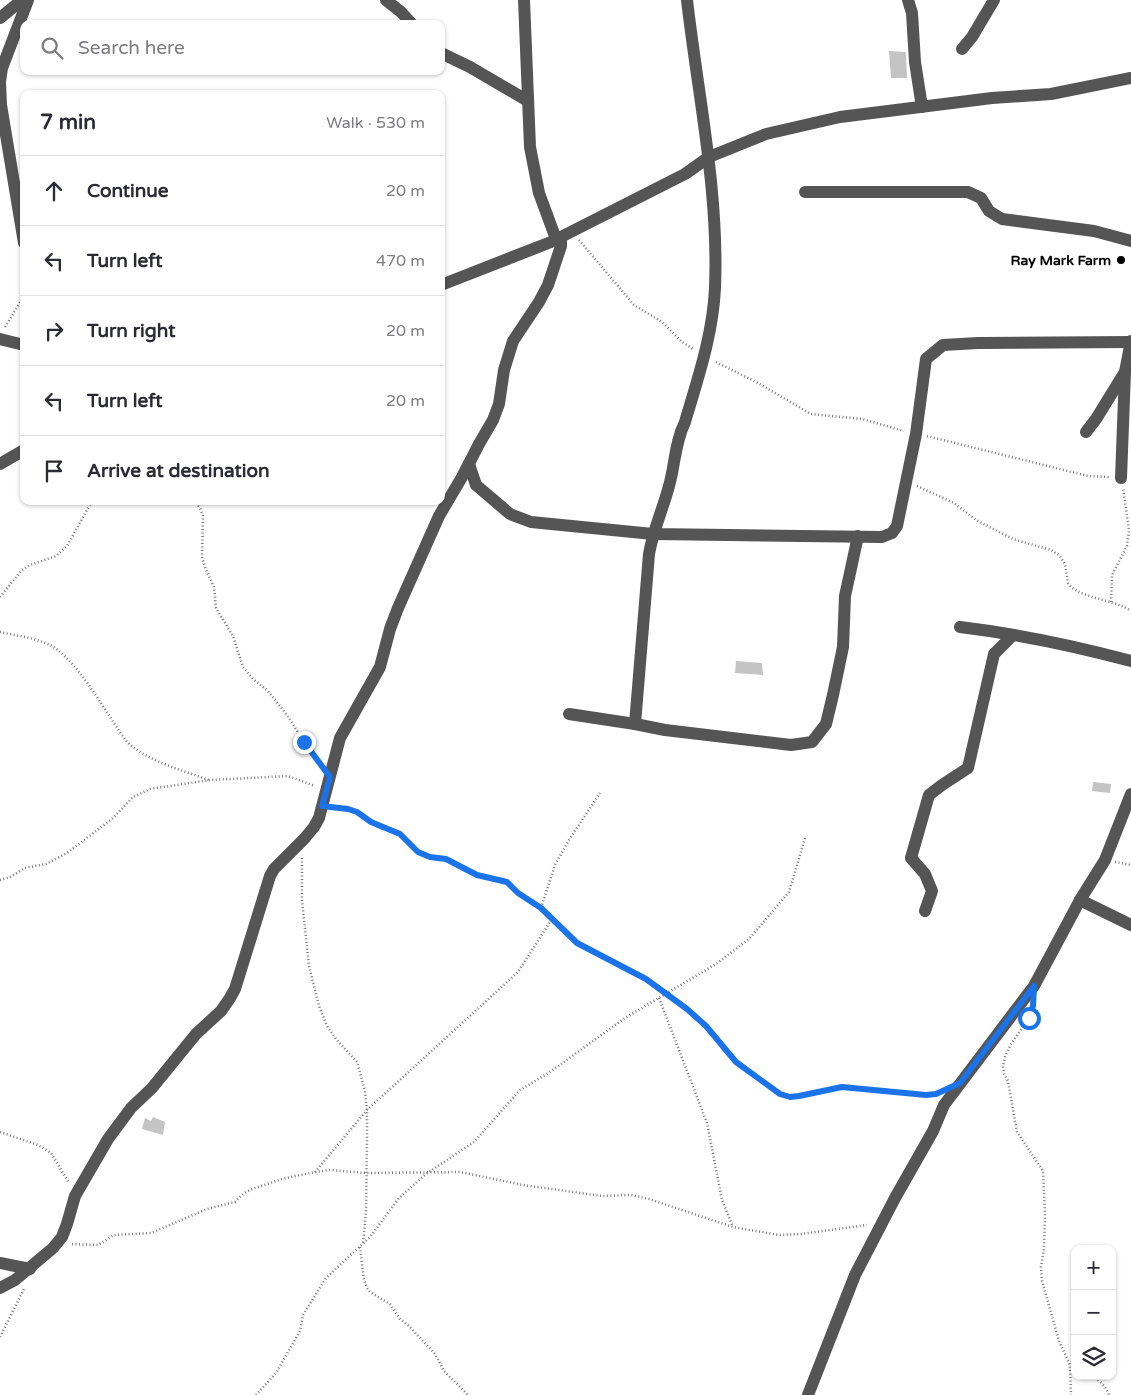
<!DOCTYPE html>
<html lang="en">
<head>
<meta charset="utf-8">
<style>
  :root { --surface:#fff; --page:#f7f7f7; --text:#2b2b33; --muted:#7c7c81; --line:#e1e1e2 }
  body { margin:0; font-family:"Varela Round",sans-serif; background:var(--page); color:var(--text) }
  .controls { position:absolute; right:15px; bottom:15px; display:grid; overflow:hidden; border-radius:10px; box-shadow:0 1px 4px #0004 }
  .controls button { width:45px; height:45px; display:grid; place-items:center; padding:0; border:0; border-bottom:1px solid var(--line); background:var(--surface); color:var(--text); font:25px sans-serif }
  .stop { position:absolute; width:15px; height:15px; margin:-11px; border:4px solid #1a73e8; border-radius:50%; background:#fff }
  .stop.end { background:#1a73e8; border-color:#fff; box-shadow:0 1px 5px #0008 }
  .list { margin:0; padding:0; list-style:none }
  h2 { display:flex; justify-content:space-between; align-items:center; height:65px; margin:0; padding:0 20px; font-size:21px }
  h2 small { font-size:16px; font-weight:400; color:var(--muted) }
  .list li { display:grid; grid-template-columns:32px 1fr auto; gap:15px; align-items:center; box-sizing:border-box; height:70px; padding:0 20px; border-top:1px solid var(--line) }
  .list b { display:block; font-size:19px; white-space:nowrap }
  .list em { font-size:16px; font-style:normal; color:var(--muted) }
  .icon { flex:none; width:28px; height:28px; fill:none; stroke:currentColor; stroke-width:2; stroke-linecap:round; stroke-linejoin:round }
  .map { position:relative; flex:none; width:1131px; height:1395px; overflow:hidden }
  .search { position:absolute; background:var(--surface); box-shadow:0 1px 4px #0004; left:20px; top:20px; width:425px; height:55px; display:flex; align-items:center; gap:12px; box-sizing:border-box; padding:0 18px; border-radius:10px; color:var(--muted); font-size:19px }
  .panel { position:absolute; background:var(--surface); box-shadow:0 1px 4px #0004; left:20px; top:90px; width:425px; height:415px; border-radius:10px }
  .map>svg:first-child { display:block }
</style>
</head>
<body>
<div class="map">
<svg width="1131" height="1395" viewBox="0 0 1131 1395">
  <rect width="100%" height="100%" fill="#fff"/>
  <g fill="#c4c4c4">
    <path d="M889,51L906,52L907,78H891Z"/>
    <path d="M736,661L762,663L763,675L735,673Z"/>
    <path d="M1093,782L1111,784L1110,793L1092,791Z"/>
    <path d="M153,1117L165,1122L163,1135L142,1129L145,1118L151,1121Z"/>
  </g>
  <g fill="none" stroke-linecap="round" stroke-linejoin="round">
    <g stroke="#777" stroke-width="2.5" stroke-dasharray="1 2.5" stroke-linecap="butt">
      <path d="M579,240L634,305L662,322L681,341L693,349"/>
      <path d="M5,327L24,296"/>
      <path d="M716,362L758,383L811,414L862,419L904,431"/>
      <path d="M927,436L1088,476L1109,477"/>
      <path d="M917,486L954,503L976,520L1013,539L1051,550L1059,555L1065,564L1068,583L1071,587C1089,600 1113,599 1131,611"/>
      <path d="M193,501L200,508L203,516L202,557L206,570L214,587L216,608L233,636L243,667L253,679L267,690L287,715L304,742L321,766"/>
      <path d="M0,597L22,570L30,565L56,556L67,546L92,501"/>
      <path d="M1111,602L1112,575L1127,546L1129,530L1123,488"/>
      <path d="M0,632C17,636 40,638 55,648C82,667 107,715 127,742C149,762 182,770 209,780"/>
      <path d="M334,807L357,812L376,825L394,831L414,849L425,855L445,859L477,875L507,882L518,893L541,908L577,943L646,979L687,1009L706,1025L736,1062L780,1094L790,1097L799,1096L842,1087L926,1095L938,1093"/>
      <path d="M302,858V900L309,966L319,1006L327,1026L336,1039L357,1062L365,1091L367,1110V1140L366,1212L363,1244"/>
      <path d="M1115,862L1131,865"/>
      <path d="M0,880L10,877L25,868L46,864L67,853L113,818L133,797L150,789L210,780L288,776L315,786"/>
      <path d="M541,908L555,865L569,840L600,793"/>
      <path d="M659,998L707,1123L722,1200L733,1227"/>
      <path d="M1031,1011L1029,1018L1011,1044L1005,1057L1003,1066L1004,1074L1008,1081L1017,1132L1043,1171L1045,1214L1044,1249L1041,1267L1042,1281L1059,1341L1070,1365L1071,1395"/>
      <path d="M0,1132L38,1145L51,1153L69,1183"/>
      <path d="M315,1172L367,1110L518,972L552,919"/>
      <path d="M72,1244L98,1245L114,1235L151,1233L207,1209L235,1202L244,1193L255,1188L282,1179L315,1172L330,1170L366,1173L460,1172L523,1185L602,1196L631,1195L649,1199L733,1227L779,1235L801,1234L867,1225"/>
      <path d="M360,1247L364,1280L367,1288L370,1292L390,1304L400,1319L409,1326L435,1354L444,1371L468,1395"/>
      <path d="M0,1337L24,1289"/>
      <path d="M1092,1376C1100,1381 1106,1386 1109,1395"/>
      <path d="M256,1395L276,1373L300,1331L303,1315L326,1278L370,1237L399,1198L426,1174L474,1142L520,1090L550,1072L625,1018L716,964L749,939L789,892L805,838"/>
    </g>
    <g stroke="#555" stroke-width="12">
      <path d="M386,0L401,12L412,24"/>
      <path d="M524,0L530,147L539,193L556,239"/>
      <path d="M908,0L912,13L915,62L922,107"/>
      <path d="M0,18L22,0"/>
      <path d="M962,49L972,37L994,0"/>
      <path d="M441,53L470,67L528,101"/>
      <path d="M805,192H968L981,198L989,211L1002,219L1094,231L1131,241"/>
      <path d="M24,243L1,105L0,82L2,68L28,0"/>
      <path d="M441,285L551,242L685,174L709,157L766,134L840,117L992,98L1051,94L1131,78"/>
      <path d="M0,339L24,345"/>
      <path d="M1086,432L1096,419L1125,372L1131,341"/>
      <path d="M0,464L24,450"/>
      <path d="M469,464L476,485L510,514L531,522L653,534L882,537L892,533L897,526L916,434L926,359L943,345L978,343L1131,342"/>
      <path d="M1121,478L1125,372"/>
      <path d="M960,627C1018,634 1075,646 1131,661"/>
      <path d="M569,714L635,724L665,730L791,745L812,742L826,724L833,695L843,647L845,596L858,536"/>
      <path d="M635,724L649,554C653,530 663,509 669,486C675,465 675,442 685,422C698,378 713,334 715,288C719,191 698,96 687,0"/>
      <path d="M1080,900L1131,925"/>
      <path d="M925,911L932,891L925,874L911,858L929,795L942,785L968,768L994,654L1013,635"/>
      <path d="M0,1263L30,1269"/>
      <path d="M0,1288L15,1280L53,1248L62,1237L67,1224L75,1196L108,1139L131,1108L152,1088L196,1034L221,1011L230,998L235,989L270,876L274,869L304,839L314,827L319,818L340,738L380,667L390,629L398,608L439,516L462,477L479,444L493,420L499,404L504,370L513,341L539,302L548,285L561,246V237"/>
      <path d="M808,1395L855,1275L895,1198L933,1131L944,1105L1034,986L1080,900L1105,860L1131,794"/>
    </g>
  </g>
  <g fill="none" stroke-linecap="round" stroke-linejoin="round">
    <path stroke="#1a73e8" stroke-width="6" d="M304,742L330,777L322,806L348,809L357,812L371,822L400,834L418,852L430,857L446,859L477,875L507,882L518,893L541,908L577,943L646,979L687,1009L706,1026L736,1062L780,1094L790,1097L799,1096L842,1087L926,1095L936,1094L960,1083L1034,986L1033,1006L1029,1018"/>
  </g>
  <circle fill="#000" stroke="#fff" stroke-width="2" cx="1121" cy="260" r="5"/>
  <g text-anchor="middle" dominant-baseline="central" stroke-width="4.5" stroke-linejoin="round" paint-order="stroke">
    <g font-size="14" font-weight="bold" fill="#000" stroke="#fff" text-anchor="end">
      <text x="1111" y="260">Ray Mark Farm</text>
    </g>
  </g>
</svg>
<div class="controls">
<button>+</button>
<button>−</button>
<button><svg class="icon" aria-label="layers" viewBox="0 0 24 24"><path d="M12 4l9 5-9 5-9-5zM3 14l9 5 9-5"/></svg></button>
</div>
<div class="stop" style="left:1029px;top:1018px"></div>
<div class="stop end" style="left:304px;top:742px"></div>
<div class="search"><svg class="icon" aria-label="search" viewBox="0 0 24 24"><circle cx="10" cy="10" r="6"/><path d="M15 15l6 6"/></svg>Search here</div>
<section class="panel">
<h2>7 min<small>Walk · 530 m</small></h2>
<ul class="list">
<li><svg class="icon" aria-label="ahead" viewBox="0 0 24 24"><path d="M12 20V5M6 11l6-6 6 6"/></svg><div><b>Continue</b></div><em>20 m</em></li>
<li><svg class="icon" aria-label="left" viewBox="0 0 24 24"><path d="M17 20v-9H6M10 6l-5 5 5 5"/></svg><div><b>Turn left</b></div><em>470 m</em></li>
<li><svg class="icon" aria-label="right" viewBox="0 0 24 24"><path d="M7 20v-9h11M14 6l5 5-5 5"/></svg><div><b>Turn right</b></div><em>20 m</em></li>
<li><svg class="icon" aria-label="left" viewBox="0 0 24 24"><path d="M17 20v-9H6M10 6l-5 5 5 5"/></svg><div><b>Turn left</b></div><em>20 m</em></li>
<li><svg class="icon" aria-label="arrive" viewBox="0 0 24 24"><path d="M6 21V4h12l-3 4 3 4H6"/></svg><div><b>Arrive at destination</b></div></li>
</ul>
</section>
</div>
</body>
</html>
